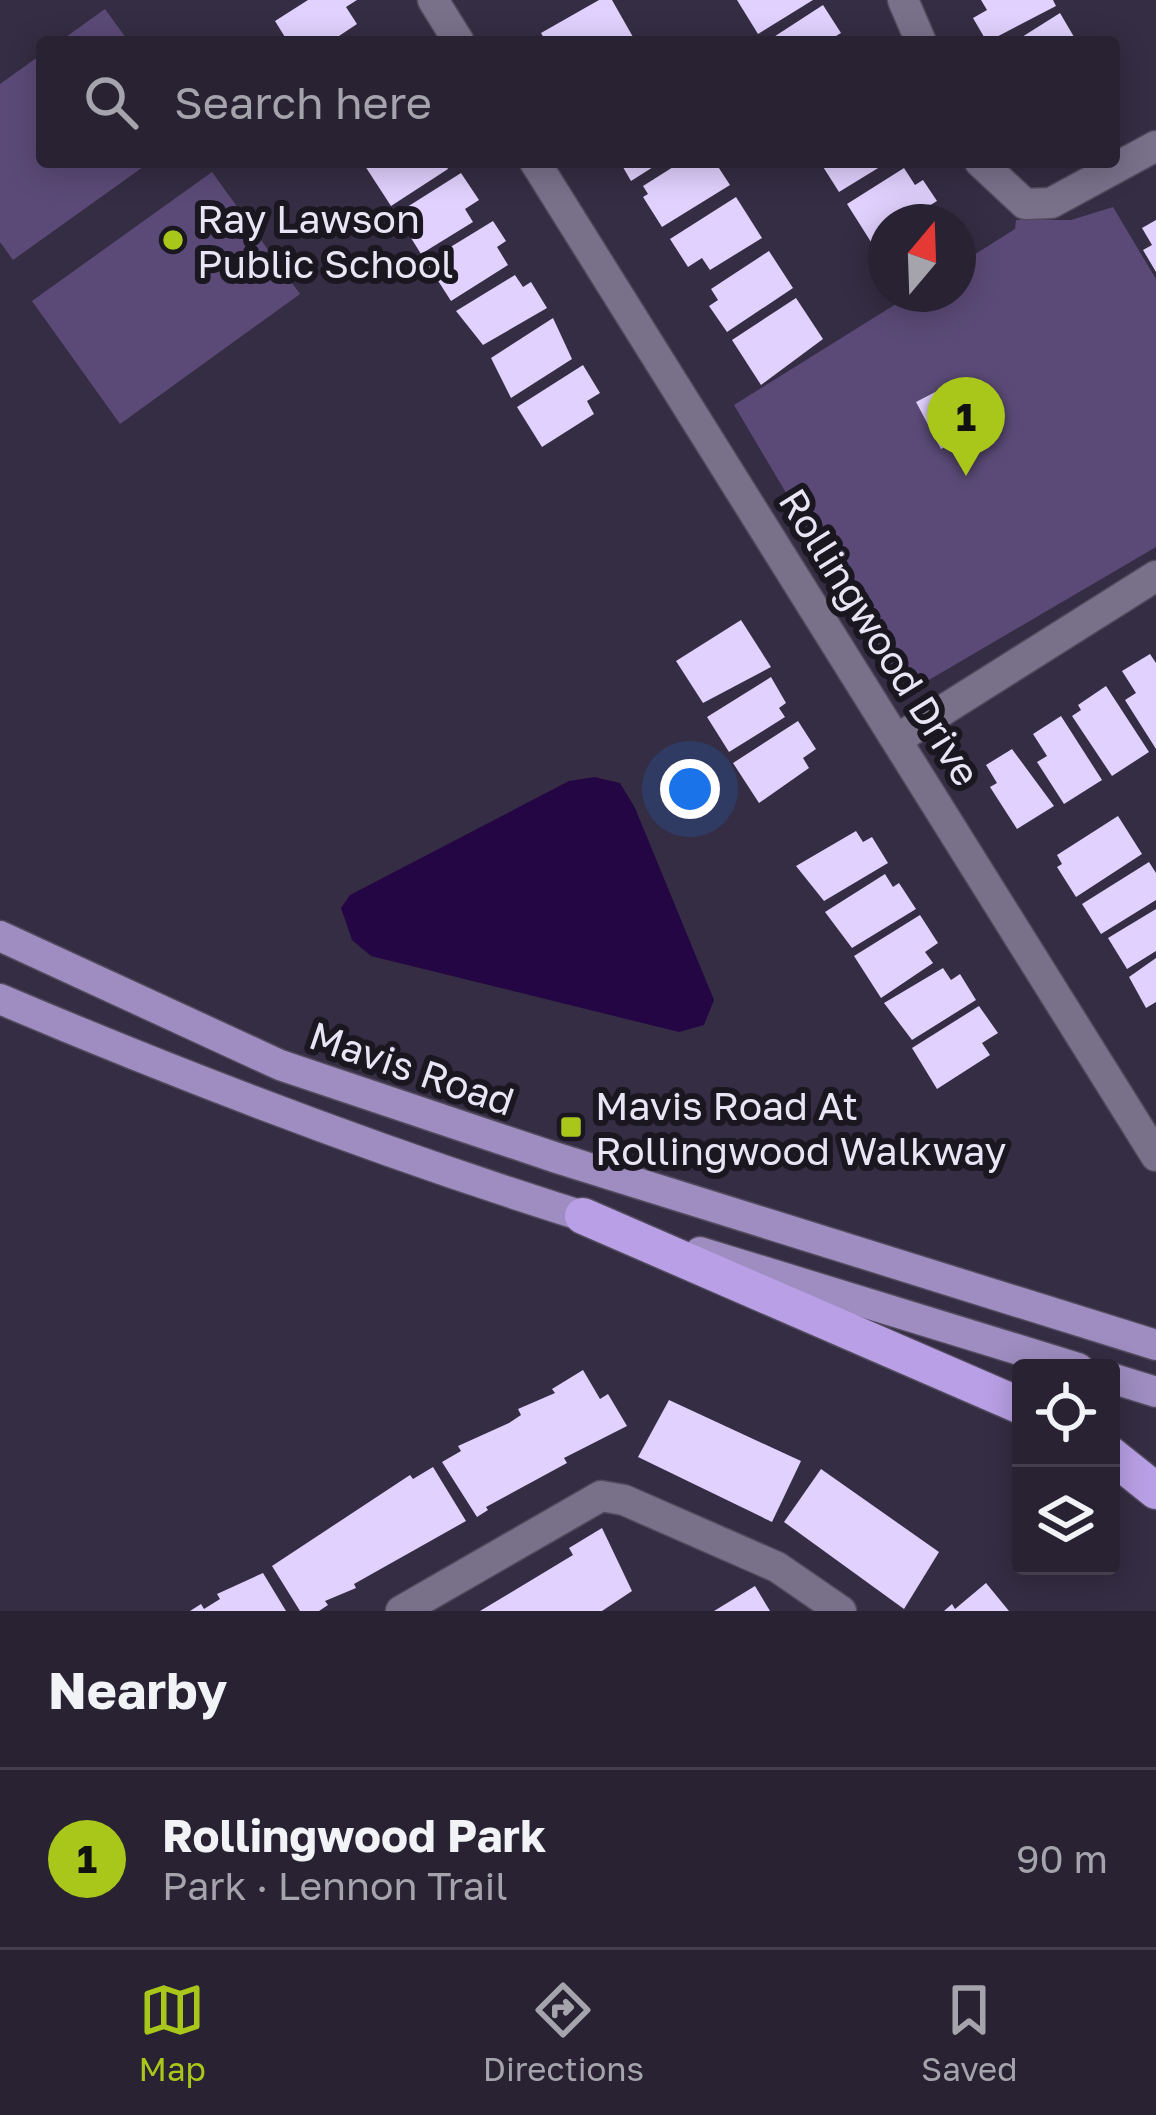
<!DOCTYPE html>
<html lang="en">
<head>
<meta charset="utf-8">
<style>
  :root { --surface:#282232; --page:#342f3e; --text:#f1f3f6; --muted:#a5a4ac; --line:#443f4d; --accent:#a9c71b }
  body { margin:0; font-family:"Golos Text",sans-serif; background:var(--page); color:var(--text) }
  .controls { position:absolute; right:36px; bottom:36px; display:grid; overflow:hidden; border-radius:12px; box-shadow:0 6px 30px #0003 }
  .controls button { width:108px; height:108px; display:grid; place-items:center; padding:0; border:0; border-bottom:3px solid var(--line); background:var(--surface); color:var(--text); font:60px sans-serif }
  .compass { position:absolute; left:868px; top:204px; width:108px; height:108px; border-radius:50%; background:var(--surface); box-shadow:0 6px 30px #0003; rotate:19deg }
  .you { position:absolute; left:690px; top:789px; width:42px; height:42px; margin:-30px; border:9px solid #fff; border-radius:50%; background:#1a73e8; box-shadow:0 0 0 18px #1a73e833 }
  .badge { display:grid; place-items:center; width:78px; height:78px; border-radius:50%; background:var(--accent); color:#111; font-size:39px; font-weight:700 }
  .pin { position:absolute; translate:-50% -99px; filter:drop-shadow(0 3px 6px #0008) }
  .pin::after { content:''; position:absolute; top:63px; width:42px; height:36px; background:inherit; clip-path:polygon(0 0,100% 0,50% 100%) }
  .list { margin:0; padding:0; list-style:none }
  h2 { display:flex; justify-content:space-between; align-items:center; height:156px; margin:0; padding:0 48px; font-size:51px }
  h2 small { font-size:39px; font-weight:400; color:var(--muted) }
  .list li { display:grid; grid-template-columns:78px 1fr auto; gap:36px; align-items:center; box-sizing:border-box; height:180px; padding:0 48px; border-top:3px solid var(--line) }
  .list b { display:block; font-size:45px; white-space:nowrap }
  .list p { margin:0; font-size:39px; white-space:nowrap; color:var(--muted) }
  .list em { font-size:39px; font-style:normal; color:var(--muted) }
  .icon { flex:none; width:66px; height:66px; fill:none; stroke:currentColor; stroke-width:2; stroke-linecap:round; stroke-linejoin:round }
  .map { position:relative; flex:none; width:1156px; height:1611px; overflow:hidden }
  .search { position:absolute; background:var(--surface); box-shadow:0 6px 30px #0003; left:36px; right:36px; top:36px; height:132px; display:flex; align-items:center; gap:30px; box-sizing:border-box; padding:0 42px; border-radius:12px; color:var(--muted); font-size:45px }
  .sheet { height:336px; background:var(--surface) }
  nav { display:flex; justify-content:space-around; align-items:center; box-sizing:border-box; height:168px; border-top:3px solid var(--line); background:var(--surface); font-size:33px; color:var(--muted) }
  nav a { display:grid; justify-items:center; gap:6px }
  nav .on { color:var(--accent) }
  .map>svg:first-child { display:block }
</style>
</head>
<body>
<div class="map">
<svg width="1156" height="1611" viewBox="0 0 1156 1611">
  <rect width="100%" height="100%" fill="#352d43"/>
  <g fill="#5b4a77">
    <path d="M105,9L129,42H59Z"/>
    <path d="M42,54V162H150L13,260L0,242V84Z"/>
    <path d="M212,172L300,294L120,424L32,301Z"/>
    <path d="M1113,207L1156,279V547L905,694L734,405L912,294H958V265L1015,229L1016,220H1071Z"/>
  </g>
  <path fill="#250644" d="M594,777L620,783L635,808L714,1000L704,1025L679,1032L371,956L352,940L341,908L350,895L569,781Z"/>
  <g fill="#e0d1fe">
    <path d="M308,0H357L346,7L357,24L330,42H288L275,21Z"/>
    <path d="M599,0H612L633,37L624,42H546L541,33Z"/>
    <path d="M737,0H813L758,34Z"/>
    <path d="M981,0H1053L1056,6L987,42L973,18L987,10Z"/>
    <path d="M823,5L841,33L826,42H766Z"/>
    <path d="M1060,13L1077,42H1014Z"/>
    <path d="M371,162H444L448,169L391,206L365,166Z"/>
    <path d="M620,162H661L631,181Z"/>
    <path d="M681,162H715L730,185L662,227L643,197L648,194L643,186Z"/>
    <path d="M820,162H888L839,192Z"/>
    <path d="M904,168L915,185L923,180L937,201L903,222H886V232L871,242L847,204Z"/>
    <path d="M461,173L479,200L465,209L473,222L421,254L396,214Z"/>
    <path d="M736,197L762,238L710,270L702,258L688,267L670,239Z"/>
    <path d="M1156,220V272L1143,250L1152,245L1142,228Z"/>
    <path d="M493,221L506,241L497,247L508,265L451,301L426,262Z"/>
    <path d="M769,251L793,288L727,332L709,306L718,300L711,289Z"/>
    <path d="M515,275L523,287L531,282L547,308L483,345L456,311Z"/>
    <path d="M796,298L823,339L761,385L732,340Z"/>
    <path d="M553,318L572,359L511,398L491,358Z"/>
    <path d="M583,365L600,393L587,401L594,414L542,447L517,407Z"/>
    <path d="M943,388L968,434L941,449L916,402Z"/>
    <path d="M741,620L771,667L703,703L676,661Z"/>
    <path d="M1150,654L1156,663V749L1125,700L1136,693L1122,671Z"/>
    <path d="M771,677L786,703L779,708L785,717L729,752L707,717Z"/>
    <path d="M1106,686L1149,752L1112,776L1072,716L1081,710L1078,705Z"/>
    <path d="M1061,716L1102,780L1064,804L1037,762L1047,756L1033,734Z"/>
    <path d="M798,721L816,749L803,758L809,768L759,803L733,763Z"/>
    <path d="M1012,749L1054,806L1017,829L990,787L997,783L986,765Z"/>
    <path d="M1118,816L1142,854L1076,897L1057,867L1062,864L1057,855Z"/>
    <path d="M856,831L863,842L872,837L888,863L824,901L796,866Z"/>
    <path d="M1149,862L1156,873V900L1101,934L1082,904Z"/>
    <path d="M885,874L893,887L899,883L916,909L852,948L825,912Z"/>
    <path d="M1156,909V951L1127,969L1108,938Z"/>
    <path d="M920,915L938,943L925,952L933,963L881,998L854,956Z"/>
    <path d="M1156,958V1002L1146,1008L1129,977Z"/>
    <path d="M943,968L951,980L960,974L976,1000L912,1040L884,1003Z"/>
    <path d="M979,1006L998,1033L982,1043L990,1055L937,1089L912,1048Z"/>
    <path d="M583,1370L600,1399L608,1394L627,1426L564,1458L567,1463L486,1507L488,1510L477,1517L442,1462L461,1451L458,1446L509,1423L521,1415L518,1409L555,1393L552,1389Z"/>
    <path d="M669,1400L801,1461L772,1522L638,1457Z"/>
    <path d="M433,1467L466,1521L354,1584L356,1588L325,1601L328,1605L319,1611H300L272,1566L410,1475L413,1479Z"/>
    <path d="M821,1469L939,1552L904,1609L784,1522Z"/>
    <path d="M602,1528L632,1591L602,1611H480L573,1555L569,1548Z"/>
    <path d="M263,1573L286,1611H190L201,1604L204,1609L220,1599L217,1594Z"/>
    <path d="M986,1583L1009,1611H944L952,1604L955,1609Z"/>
    <path d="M755,1586L770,1611H714Z"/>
  </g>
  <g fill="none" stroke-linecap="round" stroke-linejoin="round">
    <g stroke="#524b5e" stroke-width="33">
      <g id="minor">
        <path d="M433,0L459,42"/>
        <path d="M903,0L921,42"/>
        <path d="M535,162L1156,1156"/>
        <path d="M980,162L1025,204L1051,203L1156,146"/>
        <path d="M899,738L1156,576"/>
        <path d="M401,1611L601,1496L624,1500L777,1567L841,1611"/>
      </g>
    </g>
    <g stroke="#524b5e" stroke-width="33">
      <g id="major">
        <path d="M0,936L280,1065L557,1158L1156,1345"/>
        <path d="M0,999C198,1083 396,1158 602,1222"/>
        <path d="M700,1252L1078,1368"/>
        <path d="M1111,1378L1156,1392"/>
      </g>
    </g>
    <g stroke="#524b5e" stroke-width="39">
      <g id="highway">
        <path d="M583,1216L1021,1406"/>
        <path d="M1111,1455L1156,1491"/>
      </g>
    </g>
    <use href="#minor" stroke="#79718a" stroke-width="30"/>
    <use href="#major" stroke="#9f8dc1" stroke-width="30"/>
    <use href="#highway" stroke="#b9a0e6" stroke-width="36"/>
  </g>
  <g fill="#a9c71b" stroke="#1b1721" stroke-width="4.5">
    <circle cx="173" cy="240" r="12"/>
    <rect x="559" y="1115" width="24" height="24" rx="6"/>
  </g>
  <g text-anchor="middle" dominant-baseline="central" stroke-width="12" stroke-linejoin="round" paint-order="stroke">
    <g font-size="39" fill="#eae5f4" stroke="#1b1721" text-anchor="start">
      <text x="197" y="218">Ray Lawson<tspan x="197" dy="45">Public School</tspan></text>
      <text x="595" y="1105">Mavis Road At<tspan x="595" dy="45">Rollingwood Walkway</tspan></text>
    </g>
    <g font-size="39" fill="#eae5f4" stroke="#1b1721">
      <text transform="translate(880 637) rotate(58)">Rollingwood Drive</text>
      <text transform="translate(412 1068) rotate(19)">Mavis Road</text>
    </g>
  </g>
</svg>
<div class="controls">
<button><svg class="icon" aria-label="locate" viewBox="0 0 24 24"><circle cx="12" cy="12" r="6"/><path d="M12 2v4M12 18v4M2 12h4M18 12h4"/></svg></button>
<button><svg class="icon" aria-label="layers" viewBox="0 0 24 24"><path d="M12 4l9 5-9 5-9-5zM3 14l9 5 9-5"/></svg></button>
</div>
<svg class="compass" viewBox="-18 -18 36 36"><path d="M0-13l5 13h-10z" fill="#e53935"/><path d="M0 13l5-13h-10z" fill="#a5a4ac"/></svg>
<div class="you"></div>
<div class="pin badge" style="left:966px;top:476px">1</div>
<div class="search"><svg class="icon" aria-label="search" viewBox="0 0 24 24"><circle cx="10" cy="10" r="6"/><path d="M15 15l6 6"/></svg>Search here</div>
</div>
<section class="sheet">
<h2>Nearby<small></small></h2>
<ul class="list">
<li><span class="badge">1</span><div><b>Rollingwood Park</b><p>Park · Lennon Trail</p></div><em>90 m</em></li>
</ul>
</section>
<nav>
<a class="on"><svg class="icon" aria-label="map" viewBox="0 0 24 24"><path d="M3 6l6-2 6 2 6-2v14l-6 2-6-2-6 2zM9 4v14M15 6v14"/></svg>Map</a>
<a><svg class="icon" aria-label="directions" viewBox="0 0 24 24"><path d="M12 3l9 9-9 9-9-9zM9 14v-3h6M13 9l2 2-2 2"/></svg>Directions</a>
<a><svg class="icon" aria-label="saved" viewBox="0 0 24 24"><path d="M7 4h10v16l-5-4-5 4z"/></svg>Saved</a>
</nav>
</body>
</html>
